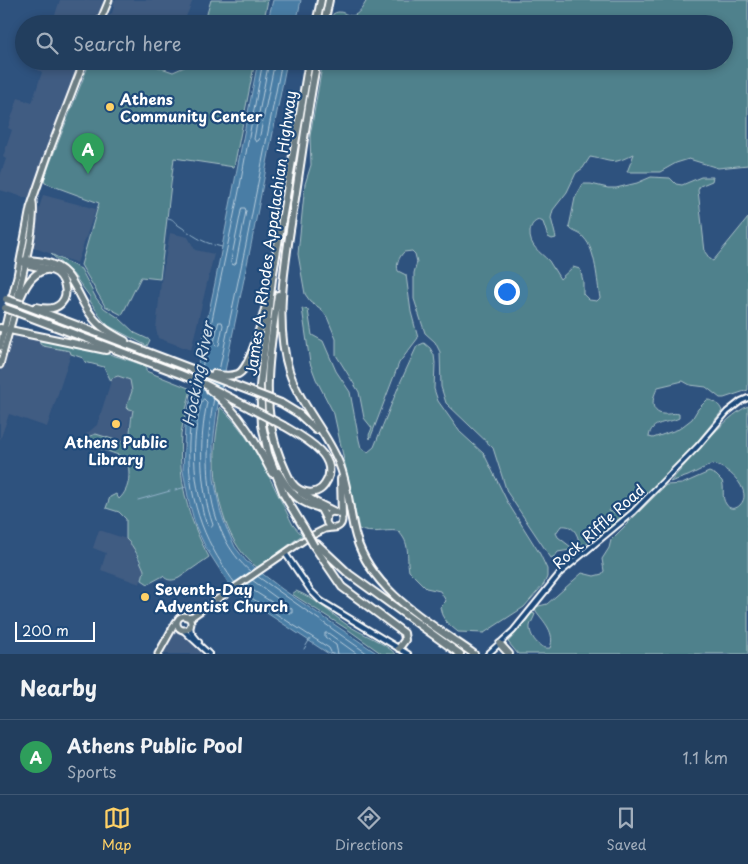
<!DOCTYPE html>
<html lang="en">
<head>
<meta charset="utf-8">
<style>
  :root { --surface:#223e5e; --page:#2e4967; --text:#f1f3f6; --muted:#a2aebc; --line:#3f5773; --accent:#ffd166 }
  body { margin:0; font-family:"Playpen Sans",sans-serif; background:var(--page); color:var(--text) }
  .scale { position:absolute; left:15px; bottom:12px; width:80px; box-sizing:border-box; padding-left:5px; border:2px solid #fff; border-top:0; font-size:14px; line-height:18px; white-space:nowrap; color:#fff; -webkit-text-stroke:4px #1f4a7a; paint-order:stroke }
  .you { position:absolute; left:506px; top:291px; width:18px; height:18px; margin:-12px; border:4px solid #fff; border-radius:50%; background:#1a73e8; box-shadow:0 0 0 8px #1a73e833 }
  .badge { display:grid; place-items:center; width:32px; height:32px; border-radius:50%; background:var(--accent); color:#fff; font-size:16px; font-weight:700 }
  .pin { position:absolute; translate:-50% -41px; filter:drop-shadow(0 1px 2px #0008) }
  .pin::after { content:''; position:absolute; top:26px; width:18px; height:15px; background:inherit; clip-path:polygon(0 0,100% 0,50% 100%) }
  .list { margin:0; padding:0; list-style:none }
  h2 { display:flex; justify-content:space-between; align-items:center; height:65px; margin:0; padding:0 20px; font-size:21px }
  h2 small { font-size:16px; font-weight:400; color:var(--muted) }
  .list li { display:grid; grid-template-columns:32px 1fr auto; gap:15px; align-items:center; box-sizing:border-box; height:75px; padding:0 20px; border-top:1px solid var(--line) }
  .list b { display:block; font-size:19px; white-space:nowrap }
  .list p { margin:0; font-size:16px; white-space:nowrap; color:var(--muted) }
  .list em { font-size:16px; font-style:normal; color:var(--muted) }
  .icon { flex:none; width:28px; height:28px; fill:none; stroke:currentColor; stroke-width:2; stroke-linecap:round; stroke-linejoin:round }
  .map { position:relative; flex:none; width:748px; height:654px; overflow:hidden }
  .search { position:absolute; background:var(--surface); box-shadow:0 2px 8px #0003; left:15px; right:15px; top:15px; height:55px; display:flex; align-items:center; gap:12px; box-sizing:border-box; padding:0 18px; border-radius:28px; color:var(--muted); font-size:19px }
  .sheet { height:140px; background:var(--surface) }
  nav { display:flex; justify-content:space-around; align-items:center; box-sizing:border-box; height:70px; border-top:1px solid var(--line); background:var(--surface); font-size:14px; color:var(--muted) }
  nav a { display:grid; justify-items:center; gap:2px }
  nav .on { color:var(--accent) }
  .map>svg:first-child { display:block }
</style>
</head>
<body>
<div class="map">
<svg width="748" height="654" viewBox="0 0 748 654">
  <rect width="100%" height="100%" fill="#2e527e"/>
  <filter id="ink" filterUnits="userSpaceOnUse"><feTurbulence type="fractalNoise" baseFrequency=".02" numOctaves="2"/><feDisplacementMap in="SourceGraphic" scale="10" xChannelSelector="R" yChannelSelector="G"/><feConvolveMatrix kernelMatrix="1 2 1 2 8 2 1 2 1" color-interpolation-filters="sRGB"/></filter>
  <g filter="url(#ink)">
    <g fill="#405c82">
      <path d="M60,0H109L99,24H52Z"/>
      <path d="M114,0H193L183,24H105L108,15L112,13L114,7Z"/>
      <path d="M39,61H84L33,200L0,190V176L6,159L3,157L12,130L8,128L18,98L32,103L42,72L36,69Z"/>
      <path d="M43,195L96,209L77,263L32,247L37,215Z"/>
      <path d="M170,233L188,237L195,250L214,254L191,350L158,338L156,329L161,282Z"/>
      <path d="M0,331L11,335L39,340L40,344L43,346L70,351L71,354L47,427L9,414L0,440Z"/>
      <path d="M118,376L130,380L132,391L126,407L133,410L129,422L130,436L128,445L96,434L87,437L85,435L97,425L112,378Z"/>
      <path d="M99,530L126,539L133,546L136,556L144,570L140,584L101,570L106,553L93,548Z"/>
      <path d="M181,630L209,654H161L172,634Z"/>
    </g>
    <g fill="#50818c" stroke="#a8c0c6">
      <path d="M211,0H268L263,24H204Z"/>
      <path d="M367,0H748V165L718,168L689,159L676,163L660,172H627L634,154C610,166 614,161 590,157L583,168L576,173L567,192L553,210L551,218L556,238L552,239L548,237L543,222L539,220C533,222 531,225 530,232C529,246 540,252 549,261C553,267 556,273 560,279L573,267L580,269L583,281V294L589,300L597,301L600,298C597,282 596,250 584,238C580,232 573,233 569,227L575,198L583,184H591L608,188H616L637,183L651,177L670,178L676,184L682,185L701,177H713L712,181L700,186L698,190L705,252L710,259L713,261L748,218V390L724,398H720L706,387L690,385L683,381L658,387C654,394 649,408 659,413C666,416 673,412 679,414V418C668,424 651,420 649,437L653,438L679,429L692,419L698,409L707,400C714,400 720,405 722,411L691,449L638,502L630,501L613,504L609,511L620,514L622,519L580,549C579,537 575,524 561,526L556,533L558,537L571,547L570,550L558,552L555,556L551,558L507,492L493,448L446,403L441,387L440,352L435,342L425,333L414,299V273L417,262L415,254L412,251L404,252C399,257 396,264 398,271L406,275L411,312L418,338L399,363L370,439L369,435L372,428L364,418L359,392L336,355V339L327,317L321,309L310,301L305,294L298,254L305,184L311,165L310,136L323,61H724V24H331L333,14C347,5 350,31 367,0Z"/>
      <path d="M90,61H141L173,72L191,64L192,61H255L234,167L174,158L160,279L141,277L122,315L105,306L81,265L99,203L45,183L44,180L50,163Z"/>
      <path d="M51,254L81,269L96,298L104,308L119,318L135,333L150,340L147,346L109,326L102,319L90,301V297L73,274Z"/>
      <path d="M302,308L308,310L312,335L323,341L336,371L350,392L359,440L361,448L368,452L374,447L400,383L417,346L424,343L430,348L434,355L435,363L434,389L438,401L460,432L484,454L508,503L540,554L547,569V577L544,584L524,607L484,633L458,632L446,622L442,615L440,607L446,601L440,591L426,588L409,571C406,554 411,544 398,531C384,529 372,535 359,529L334,414L316,379L310,363Z"/>
      <path d="M39,340C76,343 111,354 146,366V371L191,389C188,404 183,419 181,434C178,480 187,517 209,557L179,578C173,581 167,581 163,576L148,584L142,580L144,570C139,559 135,547 126,539V519L119,512L106,508L110,497L116,494L119,499C131,488 130,472 127,458L87,444V437L96,434L128,444C131,433 130,422 133,410L126,408L132,391L130,380L118,376L112,378L111,381L104,367L85,362L83,358L71,354L70,351L43,346L40,344Z"/>
      <path d="M748,406V654H518L508,642L527,620L531,613L535,614C534,618 531,622 530,626C529,636 540,650 550,648C556,633 544,622 536,611L535,607L547,604L582,573L594,576L602,574L604,571L602,559L609,548L611,540L666,485L682,484L709,472L716,475L722,481C725,489 721,497 726,504C732,514 744,505 744,496C744,482 725,466 712,464L688,476L670,482C689,461 724,417 748,406Z"/>
      <path d="M220,407C253,436 273,486 293,525L302,535L258,568C227,546 215,498 215,461C214,443 218,425 220,407Z"/>
      <path d="M296,591C315,598 330,613 346,624C363,635 380,640 396,654H382L350,631L292,594Z"/>
    </g>
    <g fill="#487da5" stroke="#91b1c9">
      <path d="M273,0H301L296,24H267Z"/>
      <path d="M258,61H287L251,245L217,410L213,444L214,479L220,510L226,527L235,547L246,561L282,589L378,654H329L247,600L229,584L206,548L196,527L189,502L183,471L185,425L215,283Z"/>
    </g>
    <g fill="none" stroke-linecap="round" stroke-linejoin="round">
      <g stroke="#b6cbdb" stroke-width="1">
        <path d="M269,61L254,139L256,142L259,140L275,61"/>
        <path d="M242,208H245L246,211L236,263L233,265L231,262Z"/>
        <path d="M219,322H222L223,325L219,345L216,346L214,344Z"/>
        <path d="M202,368L239,191L263,61"/>
        <path d="M219,371L246,244L282,61"/>
        <path d="M199,386C196,400 191,414 190,428C185,476 195,523 222,564C226,570 230,577 235,583"/>
        <path d="M214,398C203,455 203,532 251,572"/>
        <path d="M204,399L207,402C199,443 199,485 213,525L211,528C205,523 203,514 202,507C192,472 192,436 202,401Z"/>
        <path d="M257,576L368,654"/>
        <path d="M246,585L254,591L289,613H292V609L252,580"/>
        <path d="M240,588L250,597L329,648L332,654"/>
        <path d="M338,654L336,645L325,637V633H328L357,654"/>
      </g>
      <g stroke="#91b1c9" stroke-width="1">
        <path d="M168,218C174,219 173,221 178,225C189,232 198,240 211,244"/>
        <path d="M214,245L222,247"/>
        <path d="M175,490L186,487"/>
        <path d="M138,500L170,491"/>
        <path d="M304,649L310,639"/>
      </g>
      <g stroke="#fff" stroke-width="8">
        <g id="minor">
          <path d="M285,553L311,591L321,601L408,654"/>
          <path d="M190,626L191,632L199,642"/>
          <path d="M183,630L209,654"/>
          <path d="M488,654L513,631L560,573L633,512L698,446L727,412L741,401L748,398"/>
        </g>
      </g>
      <g stroke="#fff" stroke-width="9">
        <g id="major">
          <path d="M99,24L109,0"/>
          <path d="M17,299C23,273 36,227 33,202"/>
          <path d="M0,347L17,276L30,208L51,147L84,61"/>
          <path d="M0,365L15,310"/>
          <circle cx="334" cy="520" r="8"/>
          <circle cx="184" cy="623" r="7"/>
          <path d="M186,617L193,616L203,609L307,538L325,529L332,528"/>
          <path d="M158,654L176,622"/>
        </g>
      </g>
      <g stroke="#fff" stroke-width="10">
        <g id="highway">
          <path d="M316,24L321,0"/>
          <path d="M324,24L329,0"/>
          <path d="M317,61C308,105 303,148 296,192C288,247 272,317 289,371C300,405 326,431 339,463C349,487 349,513 356,537C372,592 430,623 474,654"/>
          <path d="M21,261C28,259 36,261 44,262C74,268 75,294 91,315C99,327 112,334 125,341"/>
          <path d="M21,261L25,264L48,269"/>
          <path d="M278,295C269,353 258,412 284,467C289,478 293,490 306,492C313,494 321,491 325,484C343,457 301,436 284,426"/>
          <path d="M21,304L250,391"/>
          <path d="M15,308C21,298 24,286 32,278C64,246 86,320 36,307"/>
          <path d="M19,313L180,374L204,384L250,408"/>
          <path d="M0,328L106,350"/>
          <path d="M214,374C222,376 230,377 238,374C252,367 262,318 267,302"/>
          <path d="M210,390C239,411 256,442 272,473"/>
          <path d="M281,403L299,414L316,430"/>
          <path d="M278,472C285,484 293,497 306,503C311,506 316,506 321,509L326,519"/>
          <path d="M341,479L342,516"/>
          <path d="M301,493L317,503L335,512"/>
          <path d="M304,528L284,495L268,453L262,425L260,386L272,279L309,61"/>
          <path d="M317,544L349,574L460,654"/>
          <path d="M314,546L342,587L404,633L405,640L399,648"/>
          <path d="M500,644L509,654"/>
        </g>
      </g>
      <use href="#minor" stroke="#1f4a7a" stroke-width="4"/>
      <use href="#major" stroke="#6d7e84" stroke-width="5"/>
      <use href="#highway" stroke="#6d7e84" stroke-width="6"/>
      <g stroke="#fff" stroke-width="10" stroke-linecap="butt">
        <g id="highway-bridge">
          <path d="M6,299L21,304"/>
          <path d="M5,308L19,313"/>
          <path d="M250,391L281,403"/>
          <path d="M250,408L284,426"/>
          <path d="M304,528L314,546"/>
        </g>
      </g>
      <use href="#highway-bridge" stroke="#6d7e84" stroke-width="6"/>
    </g>
  </g>
  <g fill="#ffd166" stroke="#1f4a7a" stroke-width="2">
    <circle cx="110" cy="107" r="5"/>
    <circle cx="116" cy="424" r="5"/>
    <circle cx="145" cy="597" r="5"/>
  </g>
  <g text-anchor="middle" dominant-baseline="central" stroke-width="4.5" stroke-linejoin="round" paint-order="stroke">
    <g font-size="15" font-weight="bold" fill="#fff" stroke="#1f4a7a" text-anchor="start">
      <text x="120" y="98">Athens<tspan x="120" dy="17">Community Center</tspan></text>
      <text x="116" y="441" text-anchor="middle">Athens Public<tspan x="116" dy="17">Library</tspan></text>
      <text x="155" y="588">Seventh-Day<tspan x="155" dy="17">Adventist Church</tspan></text>
    </g>
    <g font-size="15" fill="#fff" stroke="#1f4a7a">
      <text transform="translate(270 233) rotate(-82)">James A. Rhodes Appalachian Highway</text>
      <text transform="translate(598 526) rotate(-42)">Rock Riffle Road</text>
    </g>
    <g font-size="16" font-style="italic" fill="#d1dee8" stroke="#1f4a7a">
      <text transform="translate(197 374) rotate(-79)">Hocking River</text>
    </g>
  </g>
</svg>
<div class="scale">200 m</div>
<div class="you"></div>
<div class="pin badge" style="left:88px;top:174px;background:#2e9e5b">A</div>
<div class="search"><svg class="icon" aria-label="search" viewBox="0 0 24 24"><circle cx="10" cy="10" r="6"/><path d="M15 15l6 6"/></svg>Search here</div>
</div>
<section class="sheet">
<h2>Nearby<small></small></h2>
<ul class="list">
<li><span class="badge" style="background:#2e9e5b">A</span><div><b>Athens Public Pool</b><p>Sports</p></div><em>1.1 km</em></li>
</ul>
</section>
<nav>
<a class="on"><svg class="icon" aria-label="map" viewBox="0 0 24 24"><path d="M3 6l6-2 6 2 6-2v14l-6 2-6-2-6 2zM9 4v14M15 6v14"/></svg>Map</a>
<a><svg class="icon" aria-label="directions" viewBox="0 0 24 24"><path d="M12 3l9 9-9 9-9-9zM9 14v-3h6M13 9l2 2-2 2"/></svg>Directions</a>
<a><svg class="icon" aria-label="saved" viewBox="0 0 24 24"><path d="M7 4h10v16l-5-4-5 4z"/></svg>Saved</a>
</nav>
</body>
</html>
